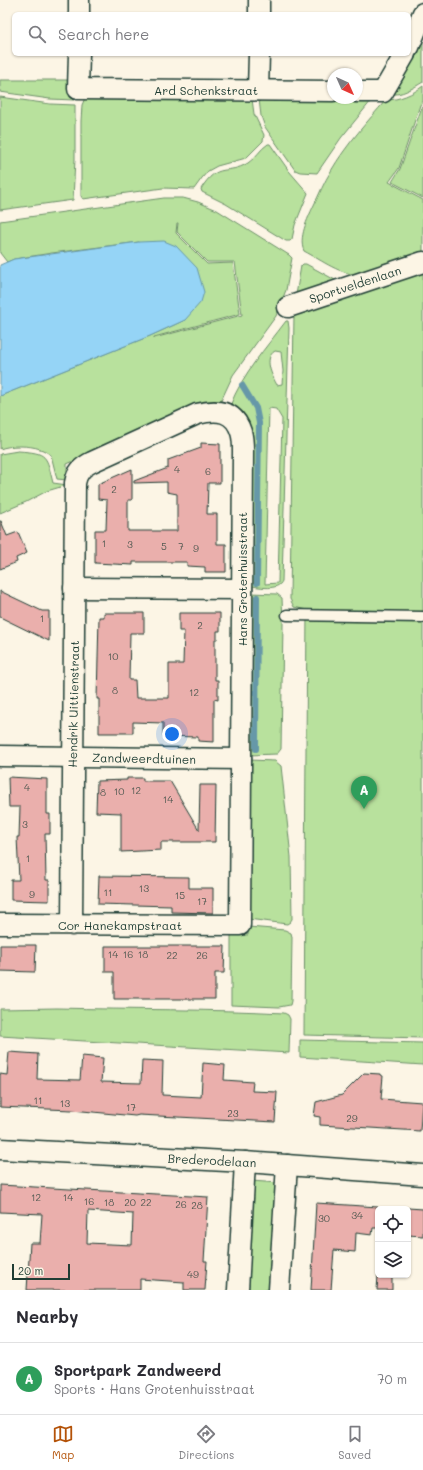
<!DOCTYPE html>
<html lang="en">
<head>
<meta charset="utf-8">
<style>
  :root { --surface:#fff; --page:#f2f2f3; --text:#2b2b33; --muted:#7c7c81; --line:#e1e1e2; --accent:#b45309 }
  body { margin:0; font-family:Mali,sans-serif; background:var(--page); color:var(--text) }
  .controls { position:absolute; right:12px; bottom:12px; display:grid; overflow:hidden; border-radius:6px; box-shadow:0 1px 3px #0004 }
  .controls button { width:36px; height:36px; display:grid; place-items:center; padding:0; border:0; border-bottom:1px solid var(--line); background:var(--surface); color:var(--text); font:20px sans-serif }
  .compass { position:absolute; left:327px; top:68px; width:36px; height:36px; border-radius:50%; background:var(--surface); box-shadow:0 1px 3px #0004; rotate:135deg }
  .scale { position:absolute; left:12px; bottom:10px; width:58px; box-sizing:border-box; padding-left:4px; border:2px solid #1f3d34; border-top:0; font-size:11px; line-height:14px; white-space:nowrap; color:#1f3d34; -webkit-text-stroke:3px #fcf5e5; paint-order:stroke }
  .you { position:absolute; left:172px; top:734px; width:14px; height:14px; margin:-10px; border:3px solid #fff; border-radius:50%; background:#1a73e8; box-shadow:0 0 0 6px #1a73e833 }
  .badge { display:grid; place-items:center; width:26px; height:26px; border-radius:50%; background:var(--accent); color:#fff; font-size:13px; font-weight:700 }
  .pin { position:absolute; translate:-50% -33px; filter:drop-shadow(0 1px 2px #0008) }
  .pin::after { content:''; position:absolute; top:21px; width:14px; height:12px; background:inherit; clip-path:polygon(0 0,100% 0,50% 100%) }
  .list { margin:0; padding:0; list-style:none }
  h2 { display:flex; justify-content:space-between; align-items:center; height:52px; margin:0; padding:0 16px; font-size:17px }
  h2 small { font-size:13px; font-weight:400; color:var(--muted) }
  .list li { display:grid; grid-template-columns:26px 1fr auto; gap:12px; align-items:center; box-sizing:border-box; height:72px; padding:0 16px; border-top:1px solid var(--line) }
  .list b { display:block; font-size:15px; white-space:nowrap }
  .list p { margin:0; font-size:13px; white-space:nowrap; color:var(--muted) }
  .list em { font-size:13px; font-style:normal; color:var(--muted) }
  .icon { flex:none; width:22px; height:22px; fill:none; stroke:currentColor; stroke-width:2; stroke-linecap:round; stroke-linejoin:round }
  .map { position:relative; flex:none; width:423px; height:1290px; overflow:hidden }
  .search { position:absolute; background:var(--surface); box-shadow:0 1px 3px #0004; left:12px; right:12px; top:12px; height:44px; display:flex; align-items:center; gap:10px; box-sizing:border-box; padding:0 14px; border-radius:6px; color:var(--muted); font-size:15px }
  .sheet { height:124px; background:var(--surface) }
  nav { display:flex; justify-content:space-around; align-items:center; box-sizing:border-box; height:56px; border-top:1px solid var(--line); background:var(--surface); font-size:11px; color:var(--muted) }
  nav a { display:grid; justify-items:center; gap:2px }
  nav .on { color:var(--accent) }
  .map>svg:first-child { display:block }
</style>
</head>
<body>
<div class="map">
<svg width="423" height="1290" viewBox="0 0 423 1290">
  <rect width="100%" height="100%" fill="#fcf5e5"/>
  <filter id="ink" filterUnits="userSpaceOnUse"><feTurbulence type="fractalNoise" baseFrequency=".025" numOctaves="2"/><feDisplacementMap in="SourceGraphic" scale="8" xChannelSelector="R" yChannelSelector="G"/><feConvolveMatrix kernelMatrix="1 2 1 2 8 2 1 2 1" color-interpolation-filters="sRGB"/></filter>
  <g filter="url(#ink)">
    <g fill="#b8e19d" stroke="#6c8f68" fill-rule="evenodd">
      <path d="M423,33V82C413,88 401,96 389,94Z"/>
      <path d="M0,80H70V97L74,98V100L50,99L0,92Z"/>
      <path d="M423,86V101L420,105L399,168L389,182L423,200V257L362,275C340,275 323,261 304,251C298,238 308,218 313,207C319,195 324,182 331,171C346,145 367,122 386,100C399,100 413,94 423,86Z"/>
      <path d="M0,97L50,104L75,105V159L73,200L0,210Z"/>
      <path d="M85,98L252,99L254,114L264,135L263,141L246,158L217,166L208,171L202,178L194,189L163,188L83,199L81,196V121L82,105Z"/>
      <path d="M259,99L371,100V101L341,138L317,173L300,172L295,170L265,127L261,116Z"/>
      <path d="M423,104V198L392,182L400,169Z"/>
      <path d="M268,144H270L289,171L308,193L295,225L292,239L290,241H286L226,204L202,192L201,189C218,161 227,176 248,163C256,158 260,149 268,144Z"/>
      <path d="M164,198H183L198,202L217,210L289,255L292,258L286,290L276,316L233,375L220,403L191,408L67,464V480L57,479L51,455C48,453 44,450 40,449C30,445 9,445 0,449V396L150,336L185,320L139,242L52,253L14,259L7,262L0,253V221ZM177,223H178L177,232L207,262H235L242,315L154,338V337L240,314L233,263L207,264L176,233Z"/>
      <path d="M303,264H306L337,281L296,295L301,266Z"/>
      <path d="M423,268V1038L304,1035L307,610L294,607L290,599L294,314Z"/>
      <path d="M286,321H288L289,328L282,581C278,591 260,587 251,586L230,406C243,373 265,349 286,321ZM275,351L281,352L283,371L282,384L277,385C272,376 263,358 275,351ZM269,408L276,409L282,419L278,583L265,584Z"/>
      <path d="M18,451C48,453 46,455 53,483L67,485L47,491L26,502L0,513V454Z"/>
      <path d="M251,593L277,594L282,598L283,624L281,749L277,754L249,755Z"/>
      <path d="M249,760L275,761L281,766L291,857L292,919L290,922L287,924L248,919Z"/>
      <path d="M248,927L285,930L291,933L292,937L291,1001L290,1005L279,1007L231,1005V934L248,935Z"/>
      <path d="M57,1008C133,1010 208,1009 284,1013L288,1015L290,1019L289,1053L0,1036V1009Z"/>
      <path d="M300,1040L423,1043V1065L300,1057Z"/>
      <path d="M251,1181L279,1183L271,1290H244Z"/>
    </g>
    <path fill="#95d4f6" stroke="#6698a8" d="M164,241L176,246L197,268L204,292L201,302L185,320L150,336L0,396V265L14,259L139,242Z"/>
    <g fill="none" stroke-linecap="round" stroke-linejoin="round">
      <g stroke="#6698a8" stroke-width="6">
        <path d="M242,385L256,408L259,423L257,583"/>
        <path d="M256,749L257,597"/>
      </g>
    </g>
    <g fill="#eaafac" stroke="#1f3d34" fill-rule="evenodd">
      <path d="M201,443L220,444V483H208L207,514H217V544H226V572H205V567L187,566V562H133V565L95,563V530H106L107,500L98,499V484L132,469V500H128V531H177V494L167,492V482L134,483V481L168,468V460L201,448Z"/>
      <path d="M0,521H1L7,536L18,532L27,553L16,558L17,562L0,569Z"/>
      <path d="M0,591L42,611H49V641L0,617Z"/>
      <path d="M104,613H144V633H130L129,680H135L136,698H169V664H183L184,631H179V613H220V631H217V639H215V680H218V700L214,699V742L198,741V737L163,736V723L133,722V733H99V699H97L99,617H104Z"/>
      <path d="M8,777L47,779V814H50V834H45L46,880H49V901L11,900V880H19L17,837H19L20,807H9Z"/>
      <path d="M127,778H143V781H170L199,830L200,785H216L215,842H161V850L121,852V813L96,812L97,781L127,780Z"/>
      <path d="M99,876L189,877V888H213V913L171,912V906L98,904Z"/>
      <path d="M0,945H36L35,972L0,971Z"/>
      <path d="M105,946H225L224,973H215V999H114V972H105Z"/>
      <path d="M9,1052L38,1054L37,1079L80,1080L82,1056L103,1058L101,1082L141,1083L142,1060L163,1061L162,1095L182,1096L201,1097L203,1063L225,1065L224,1080L253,1082L252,1091L277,1092L275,1122L139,1115L135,1116L72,1110L0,1107V1074L7,1075Z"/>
      <path d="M364,1073L380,1074V1075L383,1076L381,1099L422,1102L420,1131L320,1125V1117L314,1116L316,1102L342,1095Z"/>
      <path d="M0,1185L208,1197L204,1261H207L205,1290H184V1282L140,1279V1290H27L30,1243H40L42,1214L0,1212ZM88,1211L133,1214L132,1245L87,1243Z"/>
      <path d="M316,1203L378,1207V1228H373L372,1235L356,1233L355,1252L334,1250L331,1290H311Z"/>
      <path d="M408,1208L423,1209V1236L408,1235Z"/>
      <path d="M378,1275H392V1290H377Z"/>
    </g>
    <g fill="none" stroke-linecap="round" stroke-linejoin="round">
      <g stroke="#1f3d34" stroke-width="13">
        <path id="lane" d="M287,615L423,617"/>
      </g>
      <g stroke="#1f3d34" stroke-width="23">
        <g id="street">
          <path d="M79,14V0"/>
          <path d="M259,14V0"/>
          <path d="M409,47L423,13"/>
          <path d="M79,54L78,89L333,91"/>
          <path d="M258,90L259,54"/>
          <path d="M357,92H383L405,54"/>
          <path d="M288,307L423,262"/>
          <path d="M74,588L242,589"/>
          <path d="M0,756L241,759"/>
          <path d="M0,924L240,925L243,451C243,445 243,438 241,432C234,410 217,409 197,414L92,462C82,467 77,472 75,483L72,925"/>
          <path d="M0,1149L245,1162L423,1175"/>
          <path d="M238,1290L245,1162"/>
          <path d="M279,1290L287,1165"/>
        </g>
      </g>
      <use href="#lane" stroke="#fcf5e5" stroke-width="10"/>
      <use href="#street" stroke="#fcf5e5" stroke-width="20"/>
    </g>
  </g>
  <g text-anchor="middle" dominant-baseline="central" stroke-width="3.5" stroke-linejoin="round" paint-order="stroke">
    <g font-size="10" fill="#525a52">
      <text x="177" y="469">4</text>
      <text x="208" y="471">6</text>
      <text x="114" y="489">2</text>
      <text x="104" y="543">1</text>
      <text x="130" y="544">3</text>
      <text x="164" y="546">5</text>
      <text x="181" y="546">7</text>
      <text x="196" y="548">9</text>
      <text x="42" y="618">1</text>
      <text x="200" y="625">2</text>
      <text x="113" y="656">10</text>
      <text x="115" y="690">8</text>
      <text x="194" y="692">12</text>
      <text x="27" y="787">4</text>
      <text x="136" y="790">12</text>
      <text x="119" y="791">10</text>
      <text x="103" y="792">8</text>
      <text x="168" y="799">14</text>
      <text x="25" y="824">3</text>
      <text x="28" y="858">1</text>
      <text x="144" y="888">13</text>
      <text x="108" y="892">11</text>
      <text x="32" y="894">9</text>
      <text x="180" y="895">15</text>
      <text x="202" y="901">17</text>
      <text x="113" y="954">14</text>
      <text x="128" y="954">16</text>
      <text x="143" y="954">18</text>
      <text x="172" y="955">22</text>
      <text x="202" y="955">26</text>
      <text x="38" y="1100">11</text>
      <text x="65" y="1103">13</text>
      <text x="131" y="1107">17</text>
      <text x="233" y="1113">23</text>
      <text x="352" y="1118">29</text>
      <text x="36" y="1197">12</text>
      <text x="68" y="1197">14</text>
      <text x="89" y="1201">16</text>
      <text x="109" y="1202">18</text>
      <text x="130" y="1202">20</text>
      <text x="146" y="1202">22</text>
      <text x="181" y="1204">26</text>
      <text x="197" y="1205">28</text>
      <text x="357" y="1215">34</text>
      <text x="324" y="1218">30</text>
      <text x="193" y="1274">49</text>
    </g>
    <g font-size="12" fill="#1f3d34" stroke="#fcf5e5">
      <text x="206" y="90">Ard Schenkstraat</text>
      <text transform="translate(355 284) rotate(-18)">Sportveldenlaan</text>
      <text transform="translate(242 579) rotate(-90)">Hans Grotenhuisstraat</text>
      <text transform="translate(73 704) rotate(-89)">Hendrik Uittienstraat</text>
      <text transform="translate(144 758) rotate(1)">Zandweerdtuinen</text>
      <text x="120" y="925">Cor Hanekampstraat</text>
      <text transform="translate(212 1160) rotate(3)">Brederodelaan</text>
    </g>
  </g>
</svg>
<div class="controls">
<button><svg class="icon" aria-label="locate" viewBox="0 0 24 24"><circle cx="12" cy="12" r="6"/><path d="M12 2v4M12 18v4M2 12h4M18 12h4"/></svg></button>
<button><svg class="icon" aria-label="layers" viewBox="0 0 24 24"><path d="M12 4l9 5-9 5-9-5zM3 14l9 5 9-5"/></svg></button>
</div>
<svg class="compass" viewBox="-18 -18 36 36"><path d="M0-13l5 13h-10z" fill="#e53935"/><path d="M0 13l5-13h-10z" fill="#7c7c81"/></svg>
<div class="scale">20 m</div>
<div class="you"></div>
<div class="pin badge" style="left:364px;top:809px;background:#2e9e5b">A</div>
<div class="search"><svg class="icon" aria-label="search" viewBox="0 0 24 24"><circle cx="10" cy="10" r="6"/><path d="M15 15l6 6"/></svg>Search here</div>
</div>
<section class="sheet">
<h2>Nearby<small></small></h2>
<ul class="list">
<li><span class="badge" style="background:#2e9e5b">A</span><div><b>Sportpark Zandweerd</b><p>Sports · Hans Grotenhuisstraat</p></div><em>70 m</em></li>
</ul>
</section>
<nav>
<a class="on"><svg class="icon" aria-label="map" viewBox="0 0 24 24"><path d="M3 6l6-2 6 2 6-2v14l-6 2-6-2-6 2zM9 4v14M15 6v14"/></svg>Map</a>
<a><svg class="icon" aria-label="directions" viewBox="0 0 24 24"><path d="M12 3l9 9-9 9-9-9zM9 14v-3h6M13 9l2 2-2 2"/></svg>Directions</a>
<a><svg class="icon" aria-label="saved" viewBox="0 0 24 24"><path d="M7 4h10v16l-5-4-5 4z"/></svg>Saved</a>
</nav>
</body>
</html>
